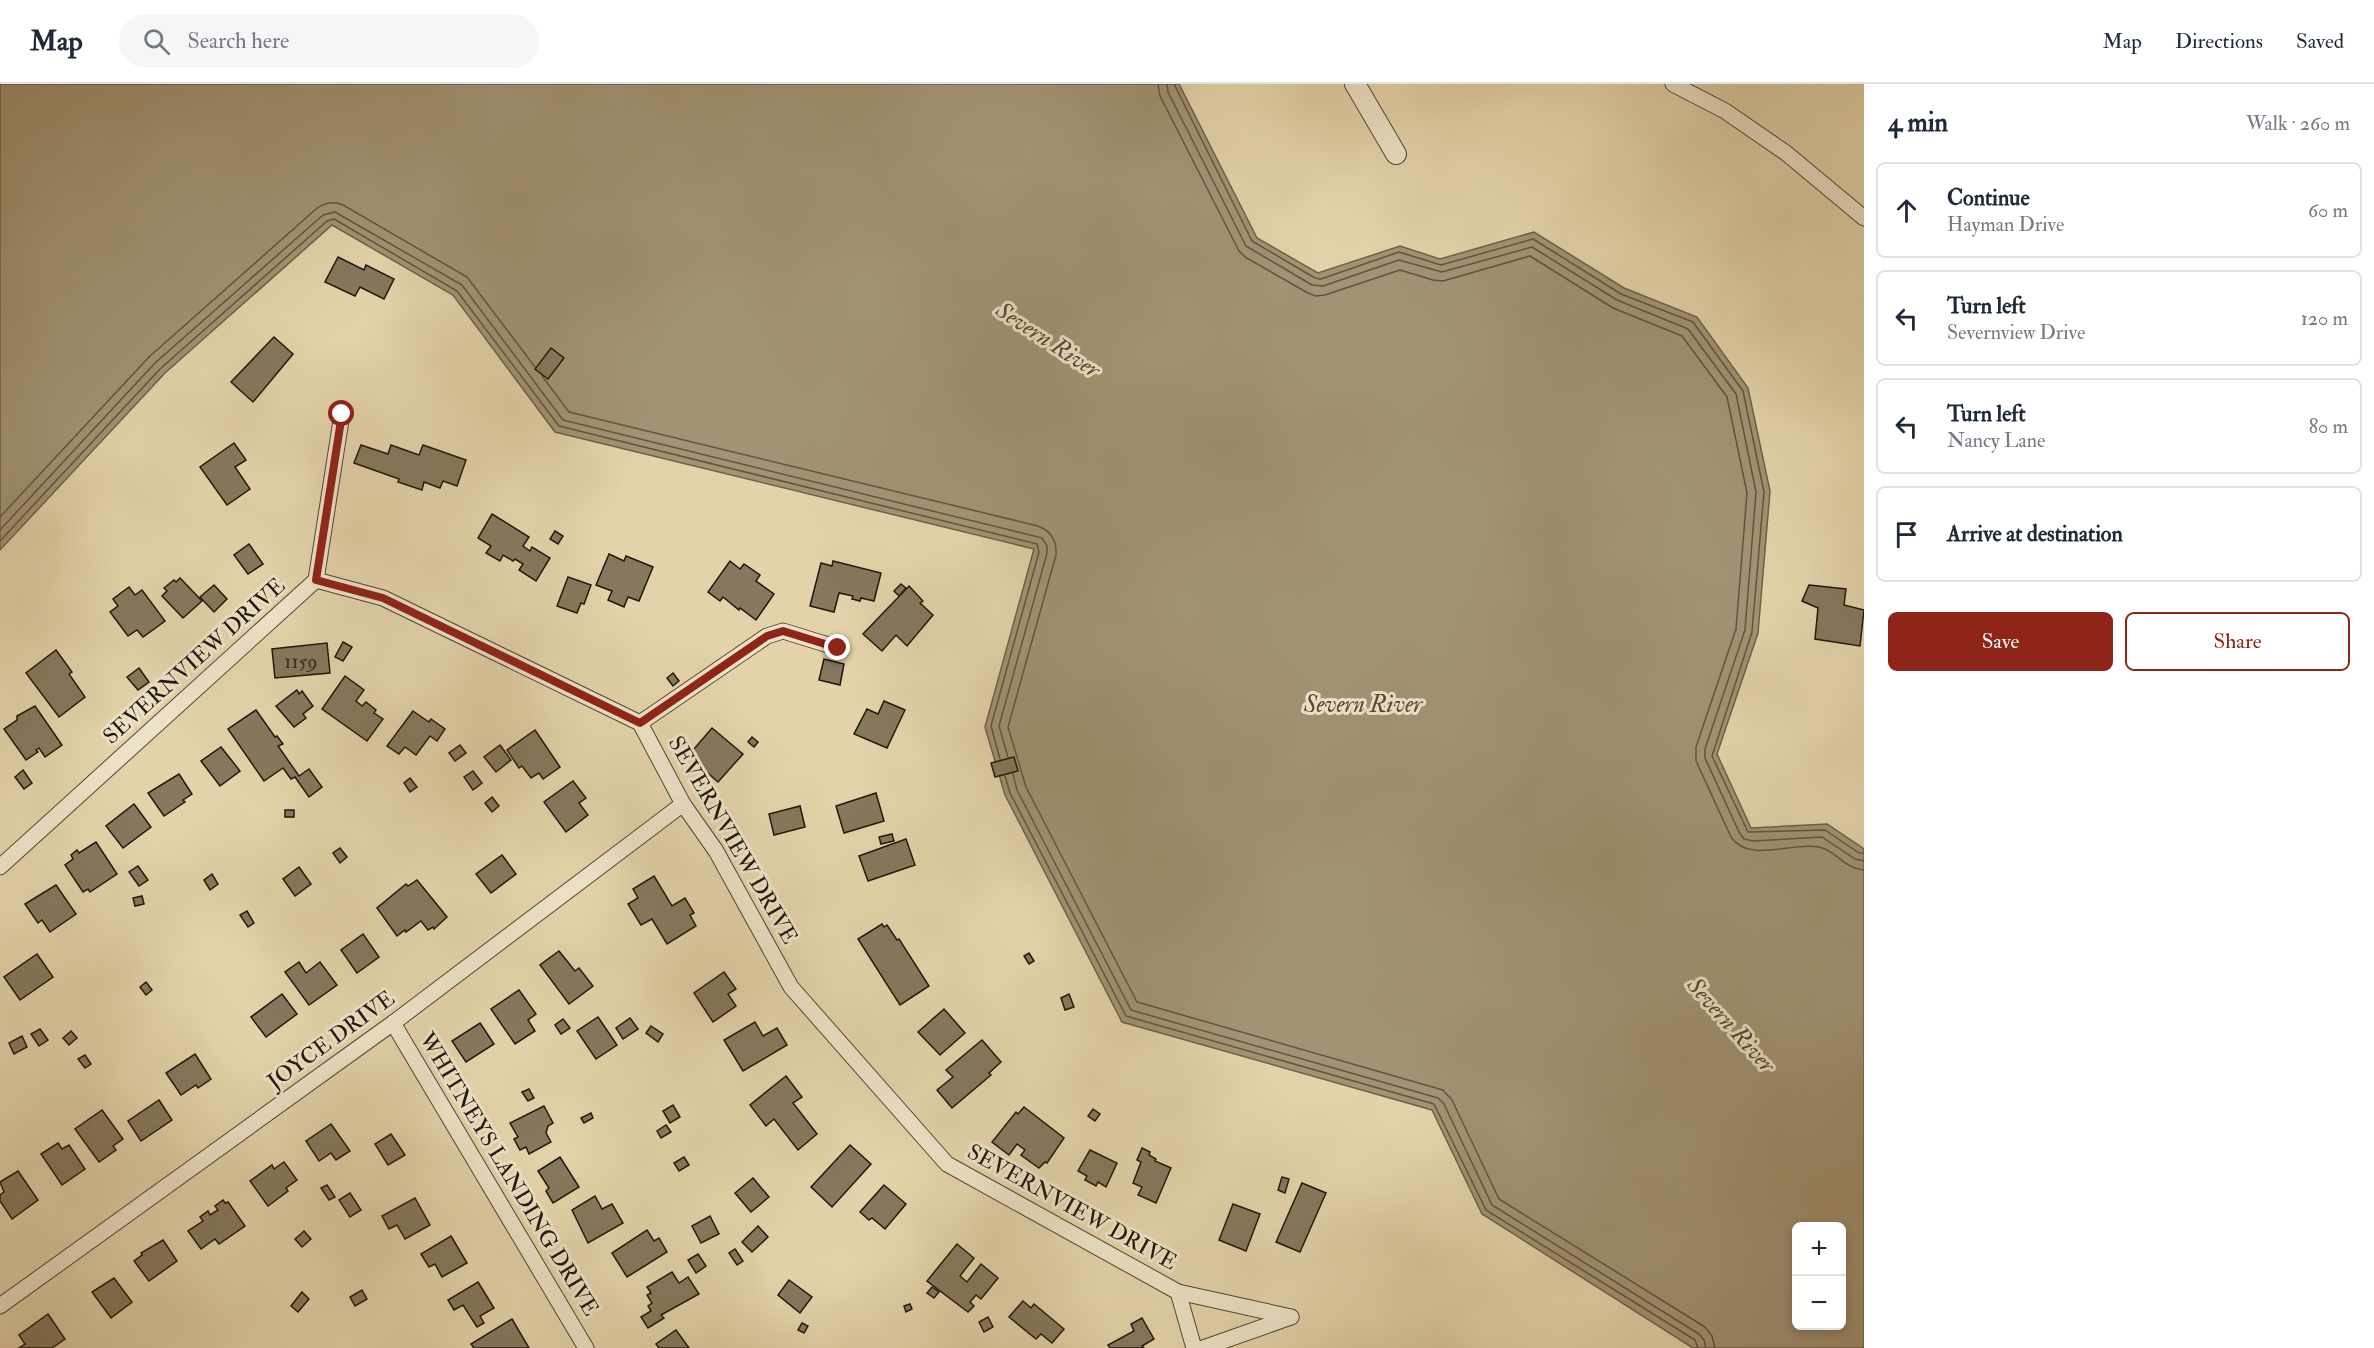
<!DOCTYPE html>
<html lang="en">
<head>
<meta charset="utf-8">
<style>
  :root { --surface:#fff; --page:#f6f6f7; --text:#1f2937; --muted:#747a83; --line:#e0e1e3; --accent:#8f2418 }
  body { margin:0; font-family:"IM FELL Double Pica",serif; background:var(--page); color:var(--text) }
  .controls { position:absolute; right:18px; bottom:18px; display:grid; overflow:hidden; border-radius:9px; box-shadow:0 3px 9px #0003 }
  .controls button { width:54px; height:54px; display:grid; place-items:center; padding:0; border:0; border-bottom:2px solid var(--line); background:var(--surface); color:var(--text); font:30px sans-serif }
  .stop { position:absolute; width:18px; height:18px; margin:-14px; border:4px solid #8f2418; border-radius:50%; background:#fff }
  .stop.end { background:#8f2418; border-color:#fff; box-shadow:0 2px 6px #0008 }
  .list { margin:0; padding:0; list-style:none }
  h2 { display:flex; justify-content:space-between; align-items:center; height:78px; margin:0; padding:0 24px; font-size:26px }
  h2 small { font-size:20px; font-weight:400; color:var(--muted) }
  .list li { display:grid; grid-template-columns:39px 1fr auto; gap:18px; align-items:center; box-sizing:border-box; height:96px; margin:0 12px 12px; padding:0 12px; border:2px solid var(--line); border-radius:9px }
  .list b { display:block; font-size:22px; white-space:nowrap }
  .list p { margin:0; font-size:20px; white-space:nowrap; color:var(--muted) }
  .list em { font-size:20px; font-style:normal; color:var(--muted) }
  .actions { display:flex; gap:12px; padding:18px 24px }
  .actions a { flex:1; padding:14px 0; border:2px solid var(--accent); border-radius:9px; text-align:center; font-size:21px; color:var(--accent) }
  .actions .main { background:var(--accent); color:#fff }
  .icon { flex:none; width:33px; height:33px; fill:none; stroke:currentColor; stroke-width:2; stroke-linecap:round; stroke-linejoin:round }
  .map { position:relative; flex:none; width:1864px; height:1264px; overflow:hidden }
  header { display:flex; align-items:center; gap:36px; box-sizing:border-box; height:84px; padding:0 30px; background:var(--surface); border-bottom:2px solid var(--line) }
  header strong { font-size:28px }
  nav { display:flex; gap:33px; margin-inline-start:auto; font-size:21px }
  .search { width:420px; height:54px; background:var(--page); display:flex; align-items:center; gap:15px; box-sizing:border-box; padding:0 21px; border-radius:33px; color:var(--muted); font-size:22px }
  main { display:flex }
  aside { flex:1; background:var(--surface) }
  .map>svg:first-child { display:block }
</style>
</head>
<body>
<header>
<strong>Map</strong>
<div class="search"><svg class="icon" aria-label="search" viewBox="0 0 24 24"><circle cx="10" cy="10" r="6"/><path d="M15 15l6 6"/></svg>Search here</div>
<nav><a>Map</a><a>Directions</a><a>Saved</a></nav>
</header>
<main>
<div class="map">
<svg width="1864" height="1264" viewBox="0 0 1864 1264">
  <rect width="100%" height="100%" fill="#e4d3aa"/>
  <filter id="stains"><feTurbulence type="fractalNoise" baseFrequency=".00333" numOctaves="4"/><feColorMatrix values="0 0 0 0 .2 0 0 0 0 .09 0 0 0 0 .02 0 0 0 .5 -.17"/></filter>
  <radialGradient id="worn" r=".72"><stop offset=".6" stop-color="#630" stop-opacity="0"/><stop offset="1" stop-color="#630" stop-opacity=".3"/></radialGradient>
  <path fill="#a29374" stroke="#6e614a" stroke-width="1.5" fill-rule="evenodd" d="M0,0H1179L1257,154L1318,189L1400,162L1440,175L1534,148L1624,204L1697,233L1748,304L1770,407L1758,549L1717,670L1751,744L1827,740L1864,765V1264H1693L1482,1130L1432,1026L1122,938L1005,711L985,643L1034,465L555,348L453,211L332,141L165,289L0,466ZM1796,1142H1842V1242H1796Z"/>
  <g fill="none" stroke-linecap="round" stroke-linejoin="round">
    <g stroke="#625440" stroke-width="1.5">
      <path d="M1158,0L1160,12L1239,167L1245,173L1308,209L1316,212L1325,211L1400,186L1433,196L1443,197L1530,172L1613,224L1682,252L1727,313L1747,409L1736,545L1696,663V677L1731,753C1749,780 1794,757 1819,763C1836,766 1844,785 1864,786"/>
      <path d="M1167,0L1168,8L1246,162L1312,201L1323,202L1399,176L1442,188L1532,163L1617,216L1688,245L1736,310L1756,408L1745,546L1705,665V674L1739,748L1744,755L1753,757L1822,753L1855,775L1864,777"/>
      <path d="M1174,0L1252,157L1315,194L1321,195L1399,168L1441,181L1533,155L1621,210L1693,238L1743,307L1764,408L1752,548L1712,672L1748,748L1825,746L1859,769H1864"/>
      <path d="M542,292L569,328L1038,442C1051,447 1057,457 1056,471L1008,643L1026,703L1137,918L1443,1006L1452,1016L1499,1115L1705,1243L1712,1252L1715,1264"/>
      <path d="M0,433L149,273L316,125C325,118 333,117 343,121L467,193L535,283"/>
      <path d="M0,446L155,279L323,131L335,128L462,201L563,336L1042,454L1047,462V469L999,642L1008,673"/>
      <path d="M0,457L160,285L327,137L334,135L457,207L559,342L1037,460L1039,468L991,642L1000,675"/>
      <path d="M1013,690L1017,706L1131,926L1438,1014L1444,1020L1492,1121L1699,1250L1704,1256L1706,1264"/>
      <path d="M1005,692L1010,709L1126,932L1434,1020L1486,1126L1695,1256L1698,1264"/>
    </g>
  </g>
  <g fill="#86785e" stroke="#21160c" stroke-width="1.5">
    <path d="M338,173L364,186L366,181L394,195L384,215L360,203L355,212L325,198Z"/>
    <path d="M274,253L293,270L253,318L231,298Z"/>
    <path d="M551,264L564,274L548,295L535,285Z"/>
    <path d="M234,359L246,376L235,383L250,405L227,421L200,383Z"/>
    <path d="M361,361L388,370L391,361L419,371L423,361L466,376L457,402L443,397L440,404L424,398L422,406L398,398L399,395L354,379Z"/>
    <path d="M492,430L529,453L523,462L530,467L532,463L550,474L536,497L519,486L523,480L515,475L513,477L503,471L500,477L486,469L491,462L478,454Z"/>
    <path d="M555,447L563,452L558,460L550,455Z"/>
    <path d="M249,460L263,480L248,490L234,471Z"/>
    <path d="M609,470L624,477L626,472L653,483L639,517L628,513L624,523L608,516L612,507L596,501Z"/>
    <path d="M730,477L740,485L744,480L760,491L756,497L774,510L756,536L740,524L739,526L723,513L720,517L708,508Z"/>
    <path d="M833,477L881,489L874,517L861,514L860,517L852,515L853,512L839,509L834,528L810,522L821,479L832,482Z"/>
    <path d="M568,493L591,501L584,520L581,519L577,529L557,522Z"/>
    <path d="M180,494L202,517L183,534L162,512L167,507L164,504L174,496L176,498Z"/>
    <path d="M901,500L906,504L899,512L894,507Z"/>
    <path d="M214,501L227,515L214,528L200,513Z"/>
    <path d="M1809,501L1846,505L1844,521L1864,526L1860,562L1815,555L1818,524L1802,517Z"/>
    <path d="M909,502L923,517L920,519L933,531L907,562L896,551L882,567L863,550Z"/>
    <path d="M129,503L135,511L142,506L165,537L143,553L137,546L128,552L110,528L118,522L113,515Z"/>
    <path d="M343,558L352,563L343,577L335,573Z"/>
    <path d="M327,559L330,589L275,594L272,565Z"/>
    <path d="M56,566L72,588L69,590L85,613L59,633L26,589Z"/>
    <path d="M824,575L844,580L840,601L819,596Z"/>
    <path d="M139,584L149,598L138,606L127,593Z"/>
    <path d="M673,589L679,597L673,602L667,594Z"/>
    <path d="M345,592L364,606L356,617L362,622L366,618L376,626L374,629L383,635L367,657L322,625Z"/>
    <path d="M297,606L299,610L302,607L313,622L303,630L306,634L294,643L276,622Z"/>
    <path d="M884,617L905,626L887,664L854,650L867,625L878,630Z"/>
    <path d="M35,622L62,661L45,673L39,664L36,666L38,668L26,676L4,645L17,636V632Z"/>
    <path d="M256,626L275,653L277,652L283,660L278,662L299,692L309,685L322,703L309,713L295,693L291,695L283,684L264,697L228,645Z"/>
    <path d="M413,627L429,638L431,635L445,645L437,657L430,652L416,671L405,663L399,670L387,662Z"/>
    <path d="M712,644L743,670L718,698L688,672Z"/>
    <path d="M535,646L560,683L543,695L539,689L531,694L522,682L519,684L507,666Z"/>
    <path d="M752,653L758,658L754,663L748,658Z"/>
    <path d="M460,661L466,669L455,677L449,669Z"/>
    <path d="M500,661L511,676L496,688L484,673Z"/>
    <path d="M221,663L240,687L220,702L201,677Z"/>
    <path d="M1014,673L1018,687L995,693L991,679Z"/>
    <path d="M23,686L32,699L24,705L15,693Z"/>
    <path d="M473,687L482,699L473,706L464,693Z"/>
    <path d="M179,690L192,710L183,716L185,718L164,732L148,709Z"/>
    <path d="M410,694L417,703L410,708L404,699Z"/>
    <path d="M573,697L586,714L579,719L588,731L566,748L544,718Z"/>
    <path d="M876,709L884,737L844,749L836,722Z"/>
    <path d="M492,713L499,722L492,728L485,719Z"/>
    <path d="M134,720L151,743L123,764L106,742Z"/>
    <path d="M800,722L805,743L774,751L769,730Z"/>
    <rect x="285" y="726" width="9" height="7"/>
    <path d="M892,750L894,757L881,760L879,753Z"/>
    <path d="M906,755L915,781L868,797L859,772Z"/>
    <path d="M96,758L117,790L90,808L88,805L83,808L65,781L73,775L71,771L77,766L79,769Z"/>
    <path d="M340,764L347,773L340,779L333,769Z"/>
    <path d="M502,771L516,790L491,809L476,790Z"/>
    <path d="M138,782L148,796L139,802L129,788Z"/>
    <path d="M299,783L311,800L295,812L283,795Z"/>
    <path d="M212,790L218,800L210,806L204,796Z"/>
    <path d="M654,792L672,822L685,814L694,829L690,831L696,842L667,860L652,835L641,841L628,820L638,814L633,805Z"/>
    <path d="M417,796L447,833L434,845L433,843L428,846L421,837L406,848L405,846L397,852L377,824L406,800L408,802Z"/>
    <path d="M56,801L76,830L50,848L42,836L38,839L25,820Z"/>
    <path d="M142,812L144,820L135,822L133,814Z"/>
    <path d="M247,827L254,839L248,843L240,831Z"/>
    <path d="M882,840L884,843L887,841L897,856L899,855L929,902L900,921L858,855Z"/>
    <path d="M363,850L379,873L357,889L341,866Z"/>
    <path d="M559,867L575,887L579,884L593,902L569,920L540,881Z"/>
    <path d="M1029,869L1034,877L1029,880L1024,872Z"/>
    <path d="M37,870L53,893L20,916L4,893Z"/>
    <path d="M299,878L306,889L320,878L337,901L309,921L285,888Z"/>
    <path d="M724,888L736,905L728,910L736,922L713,938L694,909Z"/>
    <path d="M146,898L152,906L146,911L140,903Z"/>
    <path d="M519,906L536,930L528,936L535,947L515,960L491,925Z"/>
    <path d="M282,910L297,930L266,953L251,933Z"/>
    <path d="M1069,910L1074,923L1065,926L1061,914Z"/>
    <path d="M944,925L965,949L940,971L918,948Z"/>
    <path d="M598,933L617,961L596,975L577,947Z"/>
    <path d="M630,934L638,945L623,955L616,944Z"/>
    <path d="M563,935L570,944L561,950L555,941Z"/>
    <path d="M755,938L763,952L777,944L787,961L743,987L724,956Z"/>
    <path d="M480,939L494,960L466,978L452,957Z"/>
    <path d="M651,942L663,950L658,958L646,949Z"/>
    <path d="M40,945L48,956L39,962L31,950Z"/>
    <path d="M71,947L77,954L69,961L63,954Z"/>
    <path d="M22,952L27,963L14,970L9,959Z"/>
    <path d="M982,956L1001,978L989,989L991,991L952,1024L937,1006L953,993L946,986Z"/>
    <path d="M195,970L211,995L198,1004L196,1001L181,1011L166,989Z"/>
    <path d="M85,971L91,980L85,984L78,975Z"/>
    <path d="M786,992L802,1013L793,1019L817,1050L798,1066L774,1035L766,1042L750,1021Z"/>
    <path d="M529,1005L534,1014L528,1017L522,1008Z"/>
    <path d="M159,1016L172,1036L141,1057L128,1037Z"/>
    <path d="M673,1021L680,1033L670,1039L663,1027Z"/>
    <path d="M544,1022L553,1039L548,1042L546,1049L551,1058L529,1070L526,1063L520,1066L514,1055L518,1053L510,1039Z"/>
    <path d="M1024,1023L1064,1054L1047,1079L1045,1078L1039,1084L1021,1071L1025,1066L1017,1060L1009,1071L992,1058L1016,1028L1018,1030Z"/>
    <path d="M1093,1025L1100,1030L1095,1037L1088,1032Z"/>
    <path d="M102,1026L123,1055L113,1062L116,1066L99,1078L75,1045Z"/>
    <path d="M591,1029L593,1034L584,1039L581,1034Z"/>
    <path d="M331,1040L350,1067L336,1076L331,1069L319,1077L306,1057Z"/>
    <path d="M666,1041L671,1048L661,1054L657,1047Z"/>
    <path d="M391,1050L405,1071L388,1081L375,1060Z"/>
    <path d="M58,1059L62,1065L69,1061L85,1085L62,1101L41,1070Z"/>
    <path d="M850,1061L871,1080L832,1123L811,1103Z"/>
    <path d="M1142,1064L1150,1068L1149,1071L1156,1075L1155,1077L1171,1084L1156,1119L1138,1111L1142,1103L1133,1099L1141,1078L1137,1076Z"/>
    <path d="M1090,1066L1117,1079L1106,1103L1098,1098L1096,1102L1085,1096L1087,1092L1078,1087Z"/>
    <path d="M560,1073L579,1103L553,1119L546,1107L549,1104L538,1087Z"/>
    <path d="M684,1073L689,1081L679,1087L674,1079Z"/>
    <path d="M284,1078L297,1096L286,1104L288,1107L268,1122L250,1097L272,1081L274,1085Z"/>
    <path d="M18,1087L38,1116L12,1135L0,1117V1111L4,1108L0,1098Z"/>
    <path d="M1282,1093L1289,1095L1285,1109L1278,1106Z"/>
    <path d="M753,1094L769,1113L751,1128L735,1109Z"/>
    <path d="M1302,1099L1326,1109L1300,1168L1276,1158Z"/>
    <path d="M327,1101L335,1113L329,1116L321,1104Z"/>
    <path d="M884,1101L906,1120L885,1145L872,1134L869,1136L860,1128Z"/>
    <path d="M350,1109L361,1126L350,1133L339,1116Z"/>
    <path d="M595,1112L602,1125L612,1120L623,1139L588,1159L572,1126Z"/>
    <path d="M415,1114L430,1141L405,1155L397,1141L389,1145L382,1132Z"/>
    <path d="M223,1116L225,1119L228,1118L245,1142L219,1160L215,1155L201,1165L188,1147L203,1137L200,1133L208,1127L210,1131L218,1126L215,1122Z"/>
    <path d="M1233,1120L1260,1130L1246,1167L1219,1156Z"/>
    <path d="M710,1132L719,1150L701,1159L692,1142Z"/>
    <path d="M758,1142L768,1153L752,1168L742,1158Z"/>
    <path d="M647,1146L654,1157L659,1154L667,1168L627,1193L612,1169Z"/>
    <path d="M304,1147L311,1155L302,1163L295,1155Z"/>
    <path d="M451,1152L467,1179L442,1193L435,1180L429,1183L421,1170Z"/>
    <path d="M163,1156L177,1177L149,1197L134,1177L142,1171L141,1169Z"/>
    <path d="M957,1160L974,1174L960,1192L967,1198L981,1180L998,1194L981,1215L976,1211L970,1218L974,1222L968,1228L927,1197Z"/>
    <path d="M735,1165L743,1177L737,1181L729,1169Z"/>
    <path d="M698,1170L706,1182L696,1189L688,1176Z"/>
    <path d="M672,1188L679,1199L688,1193L699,1210L661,1231L664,1234L648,1244L641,1233L651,1227L648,1222L652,1219L647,1211L651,1209L647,1203Z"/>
    <path d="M114,1194L132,1218L111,1234L92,1208Z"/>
    <path d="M789,1196L812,1213L800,1229L778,1211Z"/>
    <path d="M478,1198L494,1224L480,1232L484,1239L477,1243L463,1221L454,1226L448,1216Z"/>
    <path d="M932,1203L939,1208L934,1214L927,1209Z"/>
    <path d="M362,1206L367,1215L355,1222L350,1213Z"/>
    <path d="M302,1208L309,1215L298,1228L291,1222Z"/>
    <path d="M1023,1217L1031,1224L1034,1220L1064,1245L1052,1259L1041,1250L1036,1255L1009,1233Z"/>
    <path d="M910,1220L912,1225L906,1228L904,1222Z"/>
    <path d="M48,1230L65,1255L52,1264H19L25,1260L19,1251Z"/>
    <path d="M988,1233L993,1243L984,1248L979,1238Z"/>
    <path d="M1142,1234L1154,1255L1142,1262L1144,1264H1110L1108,1261L1134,1247L1131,1240Z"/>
    <path d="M512,1235L529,1264H474L471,1260Z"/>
    <path d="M802,1239L808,1242L804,1249L798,1246Z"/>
    <path d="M676,1246L689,1264H659L656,1260Z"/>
  </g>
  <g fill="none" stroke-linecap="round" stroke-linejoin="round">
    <g stroke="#524534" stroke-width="17">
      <g id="minor">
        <path d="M1673,0L1725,27L1786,69L1864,134"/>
        <path d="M316,496L342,330"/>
        <path d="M640,639L767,552L783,547L838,564"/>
        <path d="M0,783L316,496L383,514L640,639L683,720L716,767L791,903L947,1080L1178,1208L1194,1264"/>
        <path d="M393,939L586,1264"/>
        <path d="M1178,1208L1291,1233"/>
        <path d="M0,1222L393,939L683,720"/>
        <path d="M1203,1264L1291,1233"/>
      </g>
    </g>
    <g stroke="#524534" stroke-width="22">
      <path id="tertiary" d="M1355,0L1396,70"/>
    </g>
    <use href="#minor" stroke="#ede2c8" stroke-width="15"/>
    <use href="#tertiary" stroke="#ede2c8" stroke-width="20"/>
  </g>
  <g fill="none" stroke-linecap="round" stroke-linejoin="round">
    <path stroke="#8f2418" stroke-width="8" d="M342,330L316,496L383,514L640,639L767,552L783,547L838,564"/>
  </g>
  <g text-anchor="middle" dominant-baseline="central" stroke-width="6" stroke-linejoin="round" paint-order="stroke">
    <g font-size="20" fill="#3a2e20">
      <text x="301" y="577">1159</text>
    </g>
    <g font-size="22" fill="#21160c" stroke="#ede2c8">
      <text transform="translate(194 577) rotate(-42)">SEVERNVIEW DRIVE</text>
      <text transform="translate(733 756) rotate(60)">SEVERNVIEW DRIVE</text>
      <text transform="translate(331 956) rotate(-36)">JOYCE DRIVE</text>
      <text transform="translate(509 1090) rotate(59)">WHITNEYS LANDING DRIVE</text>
      <text transform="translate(1072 1123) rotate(29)">SEVERNVIEW DRIVE</text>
    </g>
    <g font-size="24" font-style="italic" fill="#554836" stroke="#ede2c8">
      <text transform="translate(1048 256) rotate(33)">Severn River</text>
      <text x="1363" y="620">Severn River</text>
      <text transform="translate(1731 941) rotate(48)">Severn River</text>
    </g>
  </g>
  <rect width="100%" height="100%" filter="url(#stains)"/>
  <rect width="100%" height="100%" fill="url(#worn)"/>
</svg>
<div class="controls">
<button>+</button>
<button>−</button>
</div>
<div class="stop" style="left:342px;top:330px"></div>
<div class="stop end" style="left:838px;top:564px"></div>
</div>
<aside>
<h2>4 min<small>Walk · 260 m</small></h2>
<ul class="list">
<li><svg class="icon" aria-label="ahead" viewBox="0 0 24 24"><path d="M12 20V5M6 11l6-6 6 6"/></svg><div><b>Continue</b><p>Hayman Drive</p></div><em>60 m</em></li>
<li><svg class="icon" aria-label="left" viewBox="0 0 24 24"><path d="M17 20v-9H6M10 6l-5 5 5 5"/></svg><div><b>Turn left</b><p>Severnview Drive</p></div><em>120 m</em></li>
<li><svg class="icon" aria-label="left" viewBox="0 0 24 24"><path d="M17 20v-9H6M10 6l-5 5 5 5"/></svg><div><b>Turn left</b><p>Nancy Lane</p></div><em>80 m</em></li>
<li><svg class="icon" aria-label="arrive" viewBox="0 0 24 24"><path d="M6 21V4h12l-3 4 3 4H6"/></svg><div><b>Arrive at destination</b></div></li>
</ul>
<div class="actions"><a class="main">Save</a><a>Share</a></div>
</aside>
</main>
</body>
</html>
